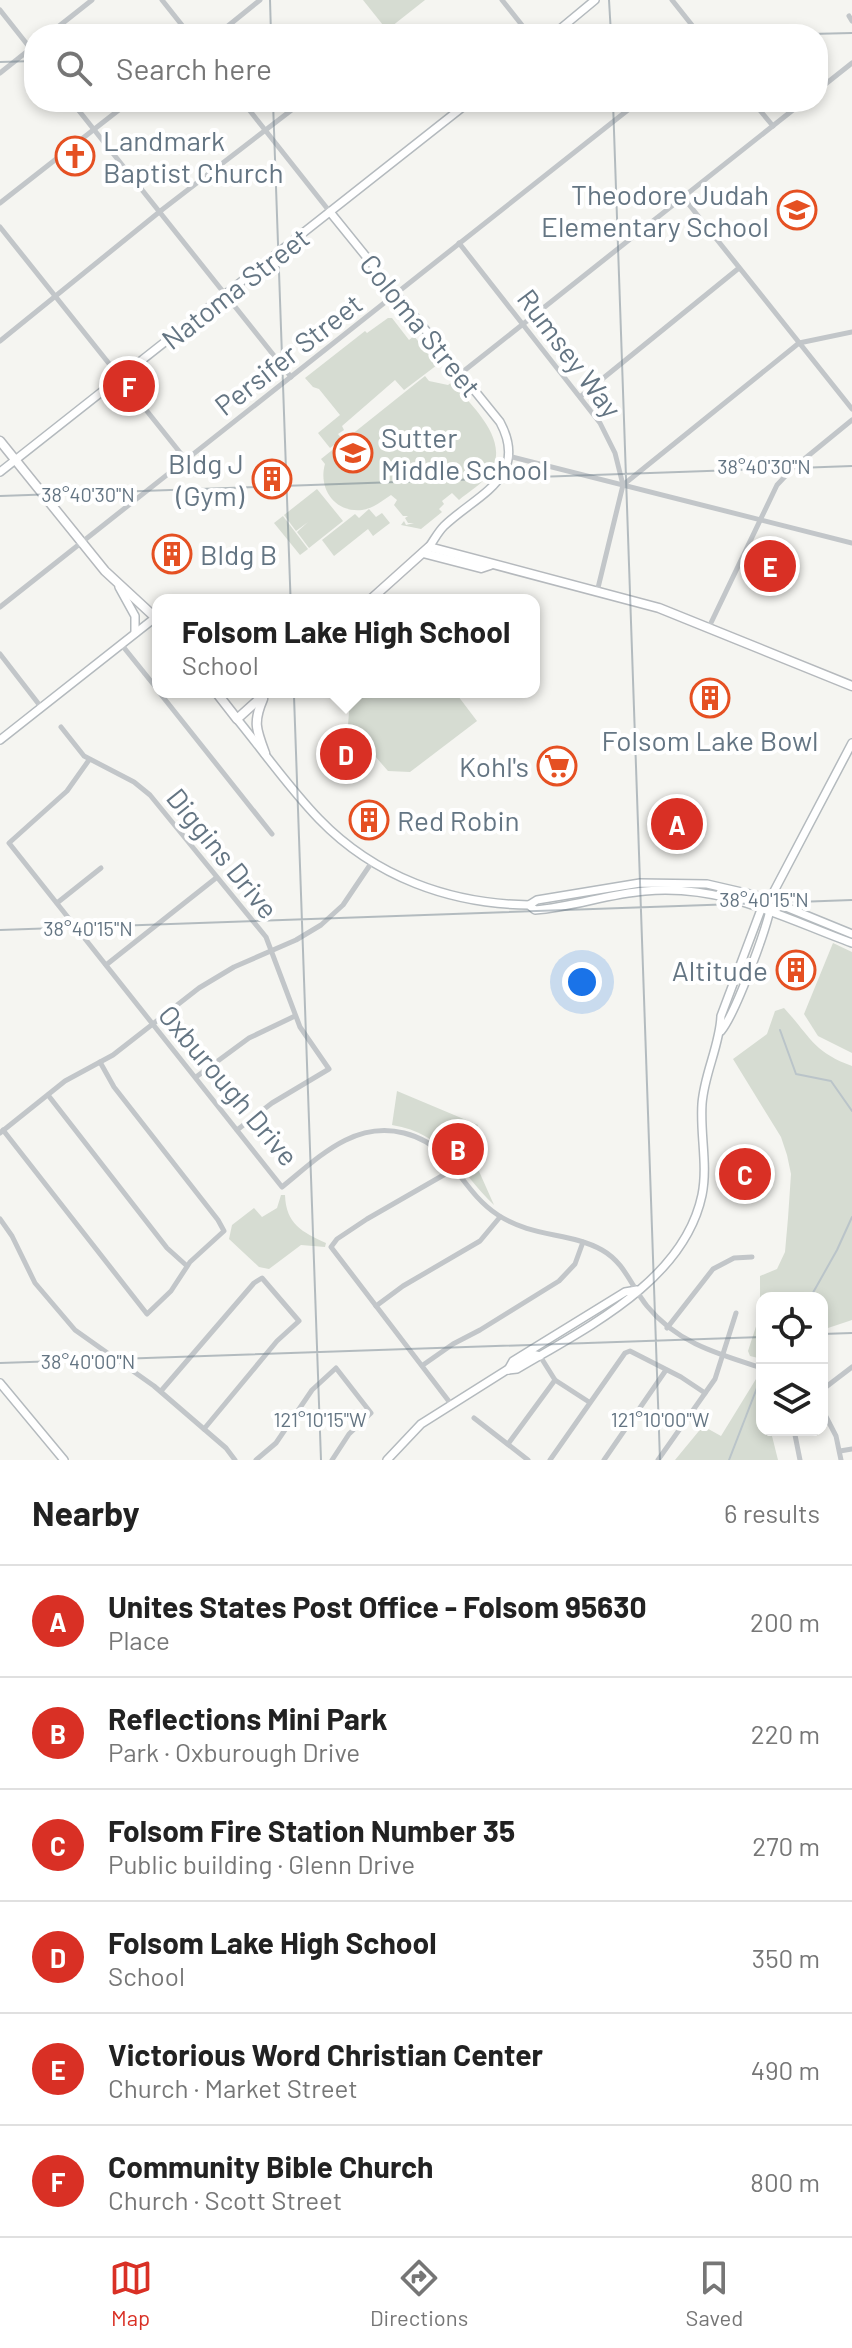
<!DOCTYPE html>
<html lang="en">
<head>
<meta charset="utf-8">
<style>
  :root { --surface:#fff; --page:#f2f2f2; --text:#222; --muted:#767676; --line:#e0e0e0; --accent:#d93025 }
  body { margin:0; font-family:Barlow,sans-serif; background:var(--page); color:var(--text) }
  .controls { position:absolute; right:24px; bottom:24px; display:grid; overflow:hidden; border-radius:16px; box-shadow:0 4px 12px #0003 }
  .controls button { width:72px; height:72px; display:grid; place-items:center; padding:0; border:0; border-bottom:2px solid var(--line); background:var(--surface); color:var(--text); font:40px sans-serif }
  .you { position:absolute; left:582px; top:982px; width:28px; height:28px; margin:-20px; border:6px solid #fff; border-radius:50%; background:#1a73e8; box-shadow:0 0 0 12px #1a73e833 }
  .badge { display:grid; place-items:center; width:52px; height:52px; border-radius:50%; background:var(--accent); color:#fff; font-size:26px; font-weight:700 }
  .pin { position:absolute; translate:-50% -50%; border:4px solid #fff; box-shadow:0 2px 8px #0006 }
  .popup { position:absolute; left:152px; top:594px; width:388px; height:104px; box-sizing:border-box; display:grid; place-content:center; border-radius:16px; background:var(--surface); filter:drop-shadow(0 2px 6px #0005); font-size:26px; white-space:nowrap; color:var(--muted) }
  .popup b { font-size:30px; color:var(--text) }
  .popup::after { content:''; position:absolute; left:50%; top:100%; margin-left:-16px; border:16px solid transparent; border-top-color:var(--surface) }
  .list { margin:0; padding:0; list-style:none }
  h2 { display:flex; justify-content:space-between; align-items:center; height:104px; margin:0; padding:0 32px; font-size:34px }
  h2 small { font-size:26px; font-weight:400; color:var(--muted) }
  .list li { display:grid; grid-template-columns:52px 1fr auto; gap:24px; align-items:center; box-sizing:border-box; height:112px; padding:0 32px; border-top:2px solid var(--line) }
  .list b { display:block; font-size:30px; white-space:nowrap }
  .list p { margin:0; font-size:26px; white-space:nowrap; color:var(--muted) }
  .list em { font-size:26px; font-style:normal; color:var(--muted) }
  .icon { flex:none; width:44px; height:44px; fill:none; stroke:currentColor; stroke-width:2; stroke-linecap:round; stroke-linejoin:round }
  .map { position:relative; flex:none; width:852px; height:1460px; overflow:hidden }
  .search { position:absolute; background:var(--surface); box-shadow:0 4px 12px #0003; left:24px; right:24px; top:24px; height:88px; display:flex; align-items:center; gap:20px; box-sizing:border-box; padding:0 28px; border-radius:32px; color:var(--muted); font-size:30px }
  .sheet { height:776px; background:var(--surface) }
  nav { display:flex; justify-content:space-around; align-items:center; box-sizing:border-box; height:112px; border-top:2px solid var(--line); background:var(--surface); font-size:22px; color:var(--muted) }
  nav a { display:grid; justify-items:center; gap:4px }
  nav .on { color:var(--accent) }
  .map>svg:first-child { display:block }
</style>
</head>
<body>
<div class="map">
<svg width="852" height="1460" viewBox="0 0 852 1460">
  <rect width="100%" height="100%" fill="#f5f5f1"/>
  <g fill="#d6dcd2">
    <path d="M363,0H425L387,30Z"/>
    <path d="M388,318H392L409,340L414,336L437,365L404,390L395,380L342,426L344,430L338,434L342,439L330,448L318,433L340,415L319,389L313,387L305,378L365,331L367,333Z"/>
    <path d="M425,376L429,381L448,385L452,382C471,406 514,442 488,475C481,485 468,492 459,500L452,493L442,501L444,504L439,509L442,512L421,529L401,525L404,521L406,525L414,523H408L405,518L408,516H403L394,505L397,500L391,495C382,501 374,508 362,510C334,513 318,488 325,464L321,459Z"/>
    <path d="M317,489L343,521L309,548L297,532L308,522L296,531L284,515Z"/>
    <path d="M369,509L376,517L382,513L390,523L373,536L368,529L334,556L322,540L355,514L359,518Z"/>
    <path d="M283,516L308,549L300,555L274,523Z"/>
    <path d="M348,692H455L477,721L410,772L388,771L348,725L349,712L338,700Z"/>
    <path d="M833,943L852,952V1053L818,1036L804,1014Z"/>
    <path d="M784,1008C810,1036 813,1052 852,1066V1320L822,1330V1298H762V1359L750,1356L748,1351L760,1314V1276L777,1269L785,1252L788,1218L791,1174L787,1155L781,1137L733,1059L767,1034L775,1011Z"/>
    <path d="M397,1091L478,1125L470,1151L494,1205C458,1170 446,1134 392,1125Z"/>
    <path d="M281,1195H285C286,1224 302,1232 326,1243L325,1247L301,1245L269,1269L259,1267L229,1239L232,1225L254,1208L262,1217L277,1208Z"/>
    <path d="M756,1379L762,1382V1430H774L771,1432L778,1460H675L703,1426L721,1436Z"/>
  </g>
  <g fill="none" stroke-linecap="round" stroke-linejoin="round">
    <g stroke="#bac4c9" stroke-width="2">
      <path d="M780,1030L796,1074L831,1081L852,1111"/>
      <path d="M810,1298L837,1250L852,1217"/>
      <path d="M729,1460L760,1380"/>
    </g>
    <g stroke="#b4babe" stroke-width="10">
      <g id="secondary">
        <path d="M554,34L595,0"/>
        <path d="M330,212L500,422C530,478 476,495 444,526C438,532 434,540 429,547"/>
        <path d="M0,472L469,102"/>
        <path d="M119,587L135,616V633"/>
        <path d="M237,719C264,752 289,788 319,819C375,877 450,904 529,905L535,910C573,907 607,894 645,891C723,884 781,917 852,943"/>
        <path d="M0,740L156,617"/>
        <path d="M529,905L537,900L640,883L707,884L759,896L852,934"/>
        <path d="M721,1031C735,1014 773,916 772,895L852,743"/>
        <path d="M508,1370L517,1369C586,1328 684,1281 702,1195C708,1165 700,1135 702,1104C704,1074 720,1045 721,1016L762,907L765,899L772,895"/>
        <path d="M508,1370L513,1361L625,1292L637,1290"/>
        <path d="M0,1383L64,1460"/>
        <path d="M387,1460L421,1424L532,1354L540,1356"/>
      </g>
    </g>
    <g stroke="#b5b9bd" stroke-width="11">
      <g id="primary">
        <path d="M0,441L105,571L158,620"/>
        <path d="M423,553L481,568L490,565"/>
        <path d="M370,600L429,547L659,608L852,686"/>
        <path d="M216,692L237,719L267,692"/>
        <path d="M230,692H248"/>
        <path d="M263,699C253,722 256,729 265,753"/>
      </g>
    </g>
    <g stroke="#c2c6c9" stroke-width="5">
      <path d="M162,0L189,34"/>
      <path d="M502,0L529,34"/>
      <path d="M672,0L699,34"/>
      <path d="M0,10L34,53"/>
      <path d="M849,16L852,21"/>
      <path d="M49,34L92,0"/>
      <path d="M218,34L260,0"/>
      <path d="M0,73L34,46"/>
      <path d="M818,90L852,63"/>
      <path d="M72,102L291,377"/>
      <path d="M243,102L330,212"/>
      <path d="M753,102L773,126"/>
      <path d="M683,197L852,409"/>
      <path d="M0,203L129,102"/>
      <path d="M0,227L186,460"/>
      <path d="M459,243L600,423L615,453L623,485L597,592"/>
      <path d="M0,341L163,209L302,102"/>
      <path d="M460,374L803,102"/>
      <path d="M580,397L739,268"/>
      <path d="M508,456L852,543"/>
      <path d="M623,485L799,343L852,332"/>
      <path d="M0,607L638,102"/>
      <path d="M709,627L777,485L792,469L852,420"/>
      <path d="M121,644L158,690"/>
      <path d="M0,654L41,707"/>
      <path d="M159,692L272,834"/>
      <path d="M61,727L84,756L134,782L150,795L266,937L300,1027L329,1069L272,1103L237,1130"/>
      <path d="M89,760L67,791L9,843L282,1187C318,1158 354,1120 404,1133C420,1137 434,1145 445,1157C463,1178 475,1200 498,1215C533,1238 570,1232 602,1250C625,1263 631,1286 647,1306C677,1343 718,1354 762,1368"/>
      <path d="M57,903L101,868"/>
      <path d="M106,965L216,878"/>
      <path d="M196,1077L249,1038L295,1016"/>
      <path d="M48,1095L167,1248L187,1266"/>
      <path d="M3,1130L147,1314L171,1291L190,1262L224,1231L218,1220L114,1087L100,1062"/>
      <path d="M0,1133L65,1081L113,1055L199,988L234,967L296,940L321,925L343,905L372,862"/>
      <path d="M0,1219L12,1236L35,1283L75,1330L154,1386L226,1448L235,1460"/>
      <path d="M376,1306L403,1286L480,1241L500,1217"/>
      <path d="M667,1328L713,1269L734,1258L752,1257"/>
      <path d="M540,1356L555,1380L589,1402"/>
      <path d="M423,1365L453,1344L480,1330L559,1281L575,1264L583,1242"/>
      <path d="M822,1390L852,1367"/>
      <path d="M161,1391L254,1283L262,1278L299,1321L277,1341L204,1429"/>
      <path d="M451,1404L331,1247L337,1239L367,1219L454,1169"/>
      <path d="M822,1409L836,1436L841,1460"/>
      <path d="M474,1418L528,1460"/>
      <path d="M794,1430L800,1460"/>
      <path d="M508,1444L555,1380"/>
      <path d="M840,1451L852,1449"/>
      <path d="M256,1460L276,1443L312,1390L336,1368L371,1413L349,1434L332,1460"/>
      <path d="M550,1460L625,1353L630,1351L681,1377L705,1393"/>
      <path d="M604,1460L666,1370"/>
      <path d="M658,1460L715,1379L736,1313"/>
    </g>
    <use href="#secondary" stroke="#fff" stroke-width="7"/>
    <use href="#primary" stroke="#fff" stroke-width="8"/>
  </g>
  <path fill="none" stroke="#647583" stroke-width="2" stroke-opacity="0.45" d="M270,0L271,34M609,0L611,34M810,34L852,33M0,62L34,61M273,102L321,1460M613,102L660,1460M0,496L852,466M0,930L852,900M822,1334L852,1333M0,1363L762,1337"/>
  <defs>
    <g id="church-ring" transform="scale(2)"><circle r="9.5" fill="#fff" stroke="#e55022" stroke-width="1.5"/><path d="M-1.2-6h2.4v3.5h3.3v2.4h-3.3V6h-2.4V-.1h-3.3v-2.4h3.3Z" fill="#e55022"/></g>
    <g id="school-ring" transform="scale(2)"><circle r="9.5" fill="#fff" stroke="#e55022" stroke-width="1.5"/><path d="M0-5L7-2L0 1L-7-2ZM-4 1L0 2.5L4 1V4Q0 6-4 4Z" fill="#e55022"/></g>
    <g id="building-ring" transform="scale(2)"><circle r="9.5" fill="#fff" stroke="#e55022" stroke-width="1.5"/><path d="M-4-6H4V6H1V3H-1V6H-4ZM-2.5-4.3h1.7v1.8h-1.7ZM.8-4.3h1.7v1.8H.8ZM-2.5-1h1.7V.8h-1.7ZM.8-1h1.7V.8H.8Z" fill="#e55022"/></g>
    <g id="supermarket-ring" transform="scale(2)"><circle r="9.5" fill="#fff" stroke="#e55022" stroke-width="1.5"/><path d="M-6-5.5h2.5l.6 2H6L4.5 2H-2.5L-4.4-4H-6ZM-1.5 3.2a1.3 1.3 0 1 0 .1 0ZM3 3.2a1.3 1.3 0 1 0 .1 0Z" fill="#e55022"/></g>
  </defs>
  <g fill-rule="evenodd">
    <use href="#church-ring" x="75" y="156"/>
    <use href="#school-ring" x="797" y="210"/>
    <use href="#school-ring" x="353" y="453"/>
    <use href="#building-ring" x="272" y="479"/>
    <use href="#building-ring" x="172" y="554"/>
    <use href="#building-ring" x="710" y="698"/>
    <use href="#supermarket-ring" x="557" y="766"/>
    <use href="#building-ring" x="369" y="820"/>
    <use href="#building-ring" x="796" y="970"/>
  </g>
  <g text-anchor="middle" dominant-baseline="central" stroke-width="8" stroke-linejoin="round" paint-order="stroke">
    <g font-size="28" fill="#647583" stroke="#fff" text-anchor="start">
      <text x="103" y="140">Landmark<tspan x="103" dy="32">Baptist Church</tspan></text>
      <text x="769" y="194" text-anchor="end">Theodore Judah<tspan x="769" dy="32">Elementary School</tspan></text>
      <text x="381" y="437">Sutter<tspan x="381" dy="32">Middle School</tspan></text>
      <text x="244" y="463" text-anchor="end">Bldg J<tspan x="244" dy="32">(Gym)</tspan></text>
      <text x="200" y="554">Bldg B</text>
      <text x="710" y="740" text-anchor="middle">Folsom Lake Bowl</text>
      <text x="529" y="766" text-anchor="end">Kohl's</text>
      <text x="397" y="820">Red Robin</text>
      <text x="768" y="970" text-anchor="end">Altitude</text>
    </g>
    <g font-size="28" fill="#647583" stroke="#fff">
      <text transform="translate(235 288) rotate(-38)">Natoma Street</text>
      <text transform="translate(421 325) rotate(51)">Coloma Street</text>
      <text transform="translate(570 353) rotate(53)">Rumsey Way</text>
      <text transform="translate(288 354) rotate(-38)">Persifer Street</text>
      <text transform="translate(223 853) rotate(51)">Diggins Drive</text>
      <text transform="translate(229 1085) rotate(50)">Oxburough Drive</text>
    </g>
  </g>
  <g font-size="20" text-anchor="middle" fill="#647583" stroke="#fff" stroke-width="8" stroke-linejoin="round" paint-order="stroke">
    <text x="764" y="474">38°40'30"N</text>
    <text x="88" y="502">38°40'30"N</text>
    <text x="764" y="907">38°40'15"N</text>
    <text x="88" y="936">38°40'15"N</text>
    <text x="88" y="1369">38°40'00"N</text>
    <text x="320" y="1427">121°10'15"W</text>
    <text x="660" y="1427">121°10'00"W</text>
  </g>
</svg>
<div class="controls">
<button><svg class="icon" aria-label="locate" viewBox="0 0 24 24"><circle cx="12" cy="12" r="6"/><path d="M12 2v4M12 18v4M2 12h4M18 12h4"/></svg></button>
<button><svg class="icon" aria-label="layers" viewBox="0 0 24 24"><path d="M12 4l9 5-9 5-9-5zM3 14l9 5 9-5"/></svg></button>
</div>
<div class="you"></div>
<div class="pin badge" style="left:677px;top:824px">A</div>
<div class="pin badge" style="left:458px;top:1149px">B</div>
<div class="pin badge" style="left:745px;top:1174px">C</div>
<div class="pin badge" style="left:346px;top:754px">D</div>
<div class="popup"><b>Folsom Lake High School</b>School</div>
<div class="pin badge" style="left:770px;top:566px">E</div>
<div class="pin badge" style="left:129px;top:386px">F</div>
<div class="search"><svg class="icon" aria-label="search" viewBox="0 0 24 24"><circle cx="10" cy="10" r="6"/><path d="M15 15l6 6"/></svg>Search here</div>
</div>
<section class="sheet">
<h2>Nearby<small>6 results</small></h2>
<ul class="list">
<li><span class="badge">A</span><div><b>Unites States Post Office - Folsom 95630</b><p>Place</p></div><em>200 m</em></li>
<li><span class="badge">B</span><div><b>Reflections Mini Park</b><p>Park · Oxburough Drive</p></div><em>220 m</em></li>
<li><span class="badge">C</span><div><b>Folsom Fire Station Number 35</b><p>Public building · Glenn Drive</p></div><em>270 m</em></li>
<li><span class="badge">D</span><div><b>Folsom Lake High School</b><p>School</p></div><em>350 m</em></li>
<li><span class="badge">E</span><div><b>Victorious Word Christian Center</b><p>Church · Market Street</p></div><em>490 m</em></li>
<li><span class="badge">F</span><div><b>Community Bible Church</b><p>Church · Scott Street</p></div><em>800 m</em></li>
</ul>
</section>
<nav>
<a class="on"><svg class="icon" aria-label="map" viewBox="0 0 24 24"><path d="M3 6l6-2 6 2 6-2v14l-6 2-6-2-6 2zM9 4v14M15 6v14"/></svg>Map</a>
<a><svg class="icon" aria-label="directions" viewBox="0 0 24 24"><path d="M12 3l9 9-9 9-9-9zM9 14v-3h6M13 9l2 2-2 2"/></svg>Directions</a>
<a><svg class="icon" aria-label="saved" viewBox="0 0 24 24"><path d="M7 4h10v16l-5-4-5 4z"/></svg>Saved</a>
</nav>
</body>
</html>
